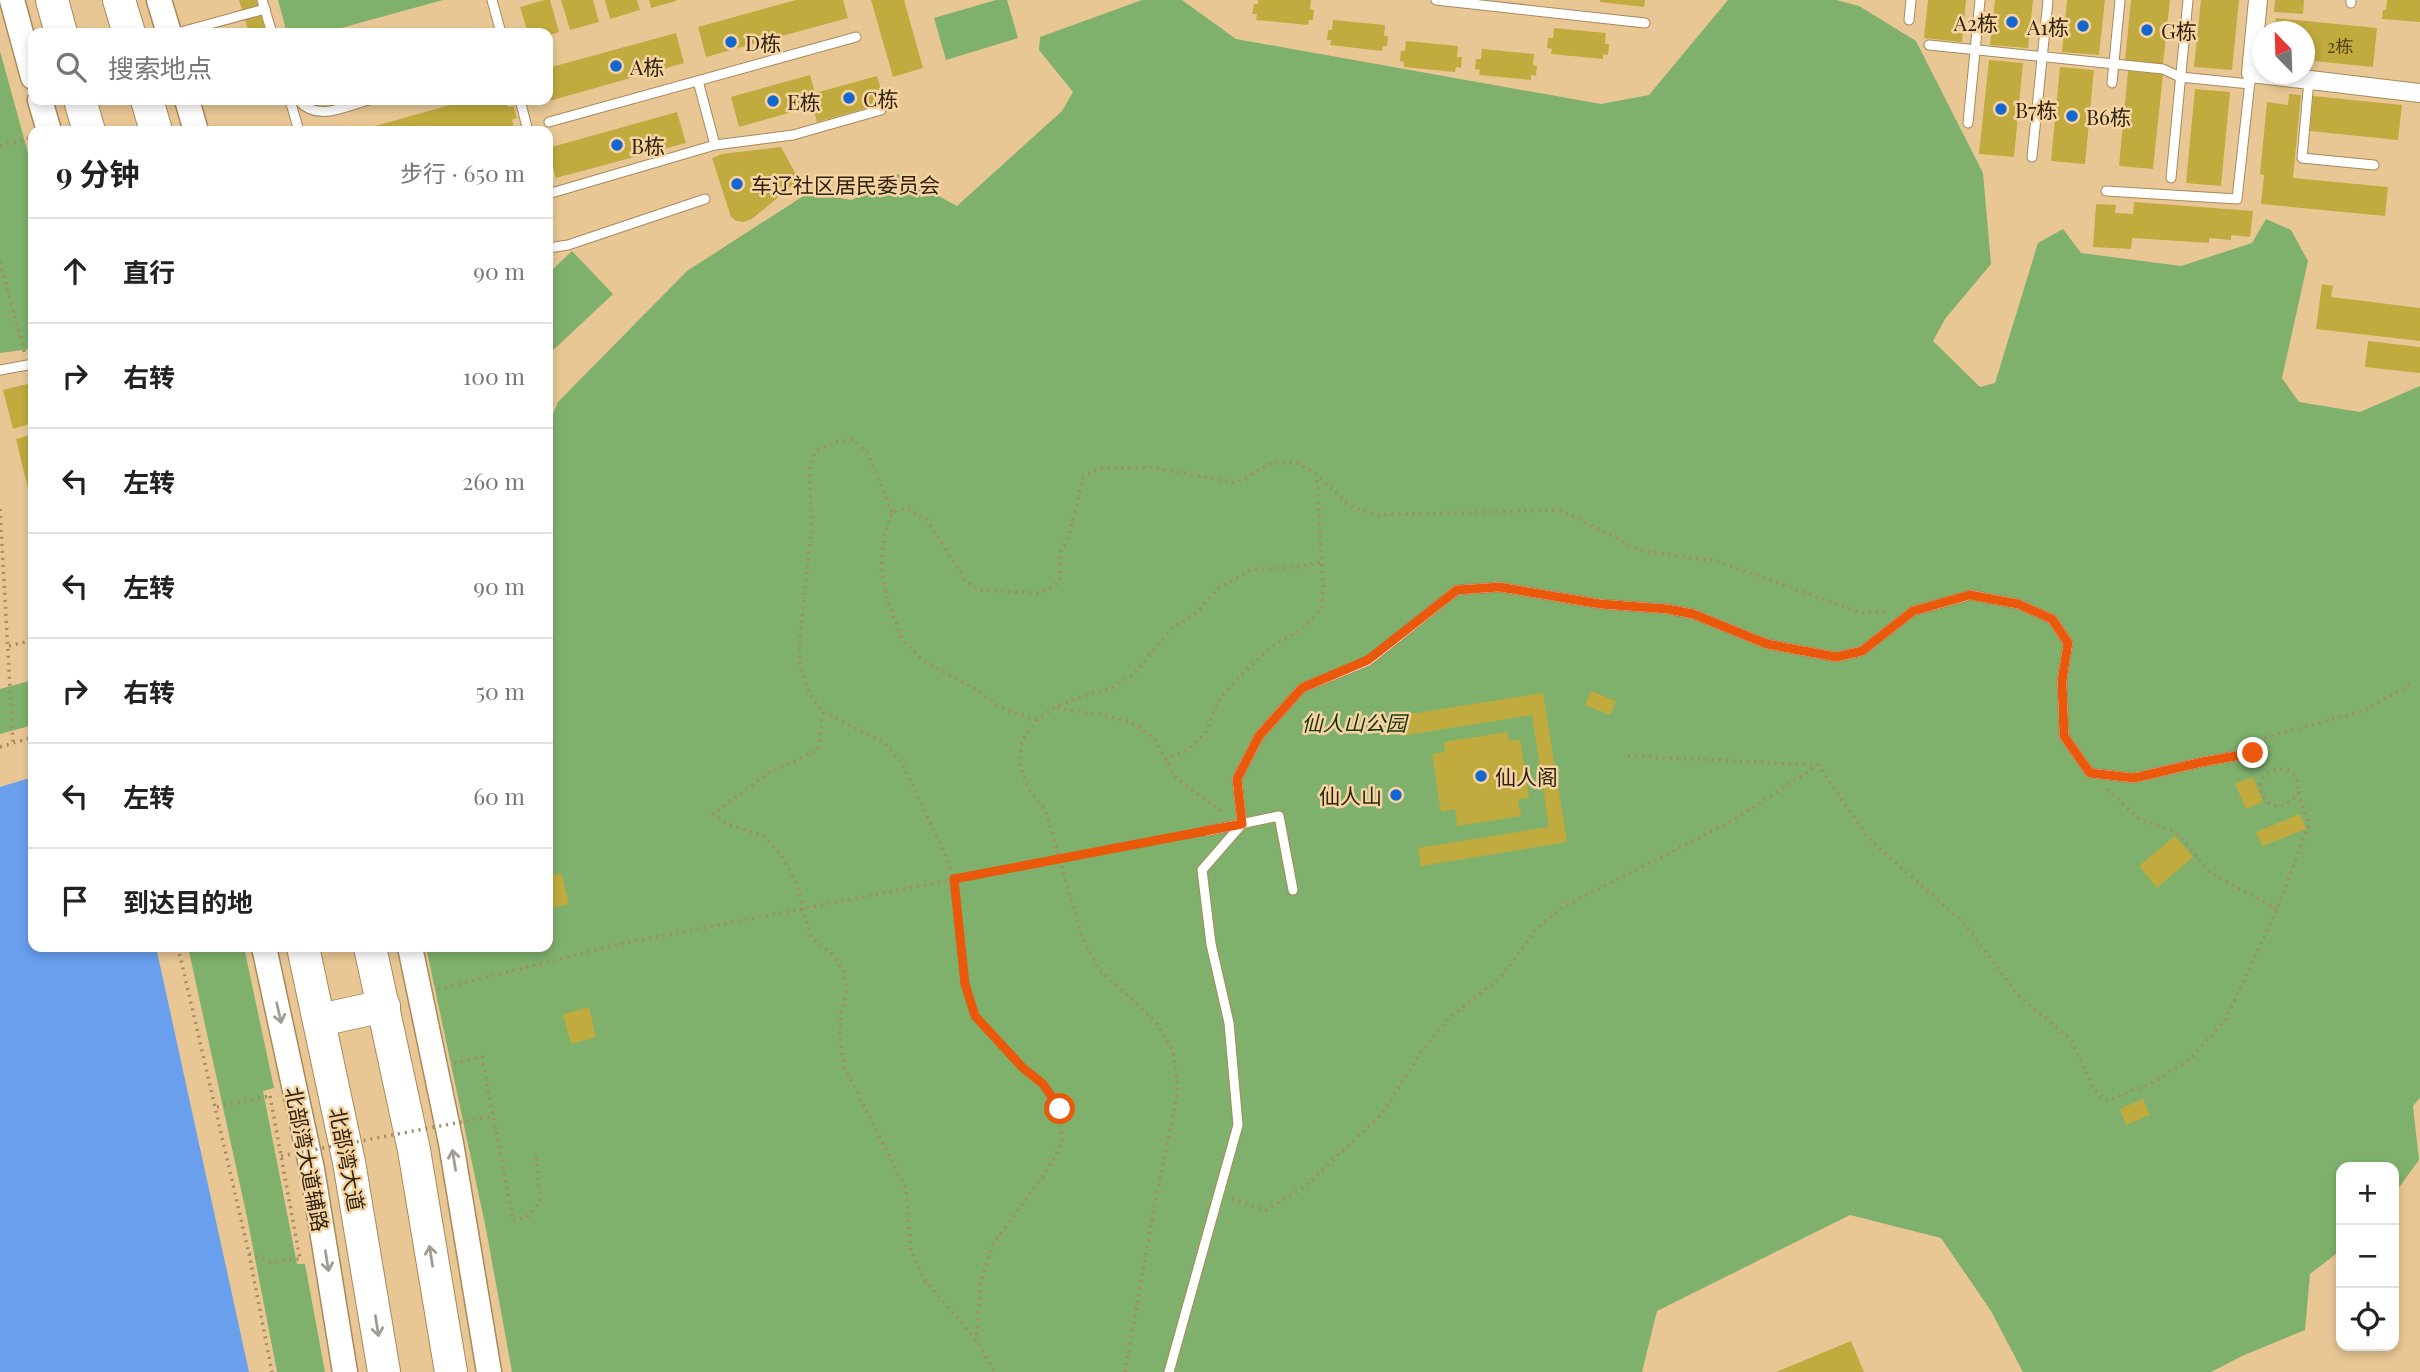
<!DOCTYPE html>
<html lang="zh">
<head>
<meta charset="utf-8">
<style>
  :root { --surface:#fff; --page:#f6f6f6; --text:#222; --muted:#767676; --line:#e0e0e0 }
  body { margin:0; font-family:"Playfair Display","Noto Sans SC",serif; background:var(--page); color:var(--text) }
  .controls { position:absolute; right:21px; bottom:21px; display:grid; overflow:hidden; border-radius:14px; box-shadow:0 4px 10px #0003 }
  .controls button { width:63px; height:63px; display:grid; place-items:center; padding:0; border:0; border-bottom:2px solid var(--line); background:var(--surface); color:var(--text); font:35px sans-serif }
  .compass { position:absolute; left:2252px; top:21px; width:63px; height:63px; border-radius:50%; background:var(--surface); box-shadow:0 4px 10px #0003; rotate:337deg }
  .stop { position:absolute; width:21px; height:21px; margin:-16px; border:5px solid #ea580c; border-radius:50%; background:#fff }
  .stop.end { background:#ea580c; border-color:#fff; box-shadow:0 2px 7px #0008 }
  .list { margin:0; padding:0; list-style:none }
  h2 { display:flex; justify-content:space-between; align-items:center; height:91px; margin:0; padding:0 28px; font-size:30px }
  h2 small { font-size:23px; font-weight:400; color:var(--muted) }
  .list li { display:grid; grid-template-columns:46px 1fr auto; gap:21px; align-items:center; box-sizing:border-box; height:105px; padding:0 28px; border-top:2px solid var(--line) }
  .list b { display:block; font-size:26px; white-space:nowrap }
  .list em { font-size:23px; font-style:normal; color:var(--muted) }
  .icon { flex:none; width:38px; height:38px; fill:none; stroke:currentColor; stroke-width:2; stroke-linecap:round; stroke-linejoin:round }
  .map { position:relative; flex:none; width:2420px; height:1372px; overflow:hidden }
  .search { position:absolute; background:var(--surface); box-shadow:0 4px 10px #0003; left:28px; top:28px; width:525px; height:77px; display:flex; align-items:center; gap:18px; box-sizing:border-box; padding:0 24px; border-radius:14px; color:var(--muted); font-size:26px }
  .panel { position:absolute; background:var(--surface); box-shadow:0 4px 10px #0003; left:28px; top:126px; width:525px; height:826px; border-radius:14px }
  .map>svg:first-child { display:block }
</style>
</head>
<body>
<div class="map">
<svg width="2420" height="1372" viewBox="0 0 2420 1372">
  <rect width="100%" height="100%" fill="#e9c795"/>
  <g fill="#7fb16c">
    <path d="M278,0H443L323,33H287Z"/>
    <path d="M996,0H1007L1018,38L946,60L934,18Z"/>
    <path d="M1142,0H1182L1236,39L1601,104L1649,95L1728,0H1836L1859,6L1916,41L1983,173L1991,264L1945,319L1933,341L1980,387L1995,383L2038,243L2063,229L2081,253L2181,266L2252,243L2266,219L2291,230L2308,261L2282,378L2299,402L2360,412L2420,386V1098L2413,1106L2419,1160L2394,1194V1167H2341V1250L2310,1274L2305,1330L2242,1356L2211,1372H2023L1991,1311L1941,1238L1850,1215L1657,1311L1642,1372H512L486,1229L426,947H548V427L558,402L687,271L808,193L852,200L898,174L957,206L1062,111L1073,92L1039,50L1040,37Z"/>
    <path d="M0,51L33,171V363L29,349L0,353Z"/>
    <path d="M572,251L613,294L548,355V274Z"/>
    <path d="M33,680V725L0,734V689Z"/>
    <path d="M188,947H244L274,1088L263,1091L297,1264H305L325,1372H277L247,1217Z"/>
  </g>
  <path fill="#699fed" d="M33,777V947H156L249,1372H0V787Z"/>
  <g fill="#c1ab3e">
    <path d="M239,0H257L266,33H249Z"/>
    <path d="M544,0H550L559,32L548,36V33H528L520,7Z"/>
    <path d="M561,0H593L599,22L570,30Z"/>
    <path d="M605,0H637L640,10L610,19Z"/>
    <path d="M649,0H676V1L651,8Z"/>
    <path d="M796,0H843L848,18L706,57L698,27Z"/>
    <path d="M871,0H904L923,68L893,77Z"/>
    <path d="M1258,0H1311L1310,9L1314,10L1313,20H1309L1308,25L1256,20L1257,14H1252L1254,4H1258Z"/>
    <path d="M1600,0H1645L1644,7L1600,2Z"/>
    <path d="M1928,0H1966L1962,42L1924,38Z"/>
    <path d="M1995,0H2033L2028,48L1990,45Z"/>
    <path d="M2067,0H2105L2099,55L2062,52Z"/>
    <path d="M2131,0H2170L2163,64L2125,60Z"/>
    <path d="M2201,0H2239L2232,70L2194,67Z"/>
    <path d="M2275,0H2304L2303,14L2274,12Z"/>
    <path d="M2387,0H2420V22L2382,19L2383,10H2386Z"/>
    <path d="M2276,18L2377,28L2373,67L2304,60V32H2275Z"/>
    <path d="M1333,20L1385,25L1384,36H1388L1387,46H1383L1382,51L1330,45L1331,40H1327L1328,30H1332Z"/>
    <path d="M1554,28L1606,33L1605,44H1609L1608,55L1603,54V59L1551,54L1552,49L1547,48L1548,38H1553Z"/>
    <path d="M676,33L684,63L542,103L541,100H548V68Z"/>
    <path d="M1406,41L1458,46L1457,57H1462L1461,68L1456,67L1455,72L1404,67V62L1400,61L1401,51H1405Z"/>
    <path d="M1482,49L1534,54L1533,65L1537,66L1536,76L1531,75V80L1479,75L1480,70L1475,69L1476,59H1481Z"/>
    <path d="M1989,60L2023,63L2014,157L1979,154Z"/>
    <path d="M2060,67L2094,70L2085,164L2051,161Z"/>
    <path d="M2128,71L2163,74L2153,169L2119,166Z"/>
    <path d="M810,75L815,93L877,76L885,103L817,122L813,106L739,127L731,97Z"/>
    <path d="M2195,89L2230,92L2221,186L2186,183Z"/>
    <path d="M2289,94L2301,95L2293,178L2388,187L2385,216L2261,204L2264,175L2260,174L2267,102L2288,105Z"/>
    <path d="M2313,96L2402,105L2398,140L2310,131Z"/>
    <path d="M468,100H506L508,107L513,106L517,118L512,120L515,131H357Z"/>
    <path d="M677,112L686,143L556,178L548,148Z"/>
    <path d="M781,147L799,180L752,219L743,222L736,221L731,217L712,158L722,154Z"/>
    <path d="M2134,202L2253,211L2250,237L2231,235V240L2209,238V243L2132,238L2131,249L2093,247L2096,204L2116,205L2115,213L2133,214Z"/>
    <path d="M2322,284L2333,286L2331,297L2420,308V341L2316,329Z"/>
    <path d="M2368,341L2420,347V373L2365,367Z"/>
    <path d="M31,383L33,393V423L13,429L3,390Z"/>
    <path d="M33,434V505H32L16,439Z"/>
    <path d="M1591,691L1616,701L1610,715L1585,705Z"/>
    <path d="M1543,693L1567,842L1421,866L1418,848L1549,827L1532,715L1400,736L1397,716Z"/>
    <path d="M1507,732L1509,741L1520,740L1529,798L1518,799L1521,816L1457,826L1455,809L1441,812L1432,754L1445,752L1444,742Z"/>
    <path d="M2253,777L2263,802L2246,809L2235,784Z"/>
    <path d="M2300,814L2306,829L2262,846L2256,832Z"/>
    <path d="M2175,836L2193,857L2157,888L2139,866Z"/>
    <path d="M561,873L569,904L548,909V877Z"/>
    <path d="M589,1007L596,1037L571,1044L563,1014Z"/>
    <path d="M2143,1099L2150,1115L2126,1125L2120,1109Z"/>
    <path d="M1851,1341L1864,1372H1776Z"/>
  </g>
  <g fill="none" stroke-linecap="round" stroke-linejoin="round">
    <g stroke="#a88959" stroke-width="11">
      <g id="lane">
        <path d="M262,0L272,33"/>
        <path d="M492,0L501,33"/>
        <path d="M1436,0L1645,23"/>
        <path d="M2351,3V0"/>
        <path d="M1909,20L1911,0"/>
        <path d="M177,33L265,9"/>
        <path d="M1929,45L2163,69L2180,77L2250,84"/>
        <path d="M2309,80L2302,158L2374,165"/>
        <path d="M698,81L715,145"/>
        <path d="M2112,83L2120,0"/>
        <path d="M290,100L299,131"/>
        <path d="M298,100C318,122 343,107 369,100"/>
        <path d="M520,100L528,131"/>
        <path d="M549,122L856,37"/>
        <path d="M1968,123L1980,0"/>
        <path d="M2032,157L2048,0"/>
        <path d="M2171,178L2188,0"/>
        <path d="M2106,191L2237,199L2250,81"/>
        <path d="M548,194L715,145L793,135L881,110"/>
        <path d="M548,248L568,245L705,199"/>
        <path d="M0,370L33,364"/>
        <path d="M1207,831L1279,816L1293,890"/>
        <path d="M1169,1372L1238,1125L1229,1023L1211,944L1202,870L1242,824L1237,779L1259,736L1302,688L1368,661L1457,590L1499,587L1600,604L1668,609L1693,614L1767,644L1836,657L1862,651L1913,611L1971,595L2018,604L2052,619L2068,643L2062,681L2064,736L2090,773L2134,778L2202,762L2253,753"/>
      </g>
    </g>
    <g stroke="#a88959" stroke-width="20">
      <path id="street" d="M2258,0L2251,73L2420,93"/>
    </g>
    <g stroke="#a88959" stroke-width="27">
      <g id="secondary">
        <path d="M12,0L33,77"/>
        <path d="M159,0L169,33"/>
        <path d="M40,100L49,131"/>
        <path d="M187,100L196,131"/>
        <path d="M264,947L312,1169L345,1372"/>
        <path d="M410,947L451,1143L489,1372"/>
      </g>
    </g>
    <g stroke="#a88959" stroke-width="34">
      <g id="highway">
        <path d="M52,0L61,33"/>
        <path d="M119,0L129,33"/>
        <path d="M80,100L89,131"/>
        <path d="M147,100L156,131"/>
        <path d="M303,947L349,1162L384,1372"/>
        <path d="M370,947L414,1150L451,1372"/>
        <path d="M320,1020L384,1006"/>
      </g>
    </g>
    <g stroke="#a58b64" stroke-width="3.5" stroke-dasharray="2 5" stroke-linecap="butt">
      <path d="M0,146L28,138"/>
      <path d="M0,262L25,354"/>
      <path d="M0,509L13,743"/>
      <path d="M892,512L868,454L853,440L834,442L816,451L810,465L811,535L801,626L799,663L809,693L823,712L884,742L901,761L943,850L954,879L965,984L975,1016L1023,1068L1043,1085L1060,1109L1062,1143L1046,1172L993,1244L981,1282L976,1340"/>
      <path d="M9,646L33,640"/>
      <path d="M1057,708L1110,716L1132,723L1153,737L1177,779L1225,814"/>
      <path d="M823,712L818,750L770,772L713,814L730,825L762,835L780,853L796,882L811,937L831,953L843,970L847,989L841,1012L840,1034L844,1066L906,1189L911,1251L925,1280L976,1340L995,1372"/>
      <path d="M1037,720L1005,710L974,688L924,661L903,641L889,606L881,569L884,536L892,512L907,508L927,520L966,581L978,590L1037,593L1052,588L1060,580L1061,550L1069,536L1083,478L1097,469L1151,467L1237,483L1271,463H1298L1317,475L1350,506L1375,515L1560,510L1642,551L1717,561L1862,613L1890,612"/>
      <path d="M2259,741L2260,739L2363,711L2412,683"/>
      <path d="M0,747L33,737"/>
      <path d="M1628,756L1816,765"/>
      <path d="M1165,759L1188,750L1206,732L1219,700L1235,681L1271,647L1302,629L1322,609L1323,585L1317,477"/>
      <path d="M2107,789L2138,818L2177,833L2209,872L2277,909"/>
      <path d="M178,947L249,1254L272,1372"/>
      <path d="M438,989L625,943L1195,833"/>
      <path d="M454,1063L482,1057L513,1221L528,1216L540,1202L536,1155"/>
      <path d="M270,1096L300,1259"/>
      <path d="M217,1107L269,1096"/>
      <path d="M1232,1199L1266,1210L1304,1187L1382,1114L1421,1052L1447,1020L1504,974L1535,930L1563,907L1732,821L1818,765L1868,838L1964,923L2018,995L2072,1041L2094,1090L2107,1101L2152,1083L2190,1059L2225,1020L2277,909L2309,825L2298,793C2290,804 2277,812 2266,800C2242,774 2301,749 2298,793"/>
      <path d="M249,1254L271,1262L299,1259"/>
      <path d="M1125,1372L1155,1203L1178,1092L1173,1051L1156,1022L1098,968L1082,938L1046,812L1028,787L1020,766L1022,741L1037,720L1055,707L1083,696L1112,688L1134,674L1172,628L1196,613L1219,587L1251,570L1297,567L1321,562"/>
    </g>
    <use href="#lane" stroke="#fff" stroke-width="9"/>
    <use href="#street" stroke="#fff" stroke-width="18"/>
    <use href="#secondary" stroke="#fff" stroke-width="24"/>
    <use href="#highway" stroke="#fff" stroke-width="32"/>
    <path stroke="#a58b64" stroke-width="3.5" stroke-dasharray="2 5" stroke-linecap="butt" d="M281,1156L493,1116"/>
  </g>
  <defs><path id="oneway-shaft" d="M-6 0H5M1.5-3L5.5 0L1.5 3" fill="none" stroke-width="1.6" stroke-linecap="round" stroke-linejoin="round" transform="scale(1.75)"/></defs>
  <g stroke="#a19c93">
    <use href="#oneway-shaft" transform="translate(279 1013) rotate(77)"/>
    <use href="#oneway-shaft" transform="translate(454 1160) rotate(-99)"/>
    <use href="#oneway-shaft" transform="translate(431 1256) rotate(-99)"/>
    <use href="#oneway-shaft" transform="translate(327 1261) rotate(81)"/>
    <use href="#oneway-shaft" transform="translate(377 1326) rotate(81)"/>
  </g>
  <g fill="none" stroke-linecap="round" stroke-linejoin="round">
    <path stroke="#ea580c" stroke-width="9" d="M1060,1109L1043,1084L1023,1068L975,1016L965,984L954,879L1242,824L1237,779L1259,736L1302,688L1368,660L1457,590L1499,587L1600,604L1668,609L1693,614L1767,644L1836,657L1862,651L1913,611L1970,595L2018,604L2052,619L2068,643L2062,681L2064,736L2090,773L2134,778L2202,762L2253,753"/>
  </g>
  <g fill="#1466d0" stroke="#f6d4a2" stroke-width="2.5">
    <circle cx="2012" cy="22" r="7"/>
    <circle cx="2083" cy="26" r="7"/>
    <circle cx="2147" cy="30" r="7"/>
    <circle cx="731" cy="42" r="7"/>
    <circle cx="616" cy="66" r="7"/>
    <circle cx="849" cy="98" r="7"/>
    <circle cx="773" cy="101" r="7"/>
    <circle cx="2001" cy="109" r="7"/>
    <circle cx="2072" cy="116" r="7"/>
    <circle cx="617" cy="145" r="7"/>
    <circle cx="737" cy="184" r="7"/>
    <circle cx="1481" cy="776" r="7"/>
    <circle cx="1396" cy="795" r="7"/>
  </g>
  <g text-anchor="middle" dominant-baseline="central" stroke-width="5" stroke-linejoin="round" paint-order="stroke">
    <g font-size="18" fill="#54441a">
      <text x="2340" y="46">2栋</text>
    </g>
    <g font-size="21" fill="#2f220e" stroke="#f6d4a2" text-anchor="start">
      <text x="1998" y="22" text-anchor="end">A2栋</text>
      <text x="2069" y="26" text-anchor="end">A1栋</text>
      <text x="2161" y="30">G栋</text>
      <text x="745" y="42">D栋</text>
      <text x="630" y="66">A栋</text>
      <text x="863" y="98">C栋</text>
      <text x="787" y="101">E栋</text>
      <text x="2015" y="109">B7栋</text>
      <text x="2086" y="116">B6栋</text>
      <text x="631" y="145">B栋</text>
      <text x="751" y="184">车辽社区居民委员会</text>
      <text x="1495" y="776">仙人阁</text>
      <text x="1382" y="795" text-anchor="end">仙人山</text>
    </g>
    <g font-size="21" font-style="italic" fill="#17340a" stroke="#f6d4a2">
      <text x="1354" y="722">仙人山公园</text>
    </g>
    <g font-size="21" fill="#2f220e" stroke="#f6d4a2">
      <text transform="translate(308 1159) rotate(79)">北部湾大道辅路</text>
      <text transform="translate(348 1159) rotate(79)">北部湾大道</text>
    </g>
  </g>
</svg>
<div class="controls">
<button>+</button>
<button>−</button>
<button><svg class="icon" aria-label="locate" viewBox="0 0 24 24"><circle cx="12" cy="12" r="6"/><path d="M12 2v4M12 18v4M2 12h4M18 12h4"/></svg></button>
</div>
<svg class="compass" viewBox="-18 -18 36 36"><path d="M0-13l5 13h-10z" fill="#e53935"/><path d="M0 13l5-13h-10z" fill="#767676"/></svg>
<div class="stop" style="left:1060px;top:1109px"></div>
<div class="stop end" style="left:2253px;top:753px"></div>
<div class="search"><svg class="icon" aria-label="search" viewBox="0 0 24 24"><circle cx="10" cy="10" r="6"/><path d="M15 15l6 6"/></svg>搜索地点</div>
<section class="panel">
<h2>9 分钟<small>步行 · 650 m</small></h2>
<ul class="list">
<li><svg class="icon" aria-label="ahead" viewBox="0 0 24 24"><path d="M12 20V5M6 11l6-6 6 6"/></svg><div><b>直行</b></div><em>90 m</em></li>
<li><svg class="icon" aria-label="right" viewBox="0 0 24 24"><path d="M7 20v-9h11M14 6l5 5-5 5"/></svg><div><b>右转</b></div><em>100 m</em></li>
<li><svg class="icon" aria-label="left" viewBox="0 0 24 24"><path d="M17 20v-9H6M10 6l-5 5 5 5"/></svg><div><b>左转</b></div><em>260 m</em></li>
<li><svg class="icon" aria-label="left" viewBox="0 0 24 24"><path d="M17 20v-9H6M10 6l-5 5 5 5"/></svg><div><b>左转</b></div><em>90 m</em></li>
<li><svg class="icon" aria-label="right" viewBox="0 0 24 24"><path d="M7 20v-9h11M14 6l5 5-5 5"/></svg><div><b>右转</b></div><em>50 m</em></li>
<li><svg class="icon" aria-label="left" viewBox="0 0 24 24"><path d="M17 20v-9H6M10 6l-5 5 5 5"/></svg><div><b>左转</b></div><em>60 m</em></li>
<li><svg class="icon" aria-label="arrive" viewBox="0 0 24 24"><path d="M6 21V4h12l-3 4 3 4H6"/></svg><div><b>到达目的地</b></div></li>
</ul>
</section>
</div>
</body>
</html>
